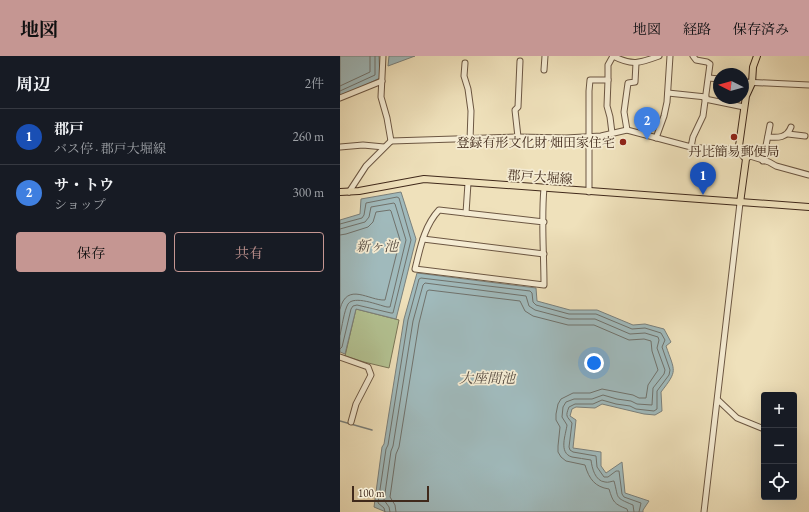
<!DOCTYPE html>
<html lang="ja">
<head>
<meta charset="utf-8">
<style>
  :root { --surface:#171b24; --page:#242831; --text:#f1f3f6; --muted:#9ea1a6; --line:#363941; --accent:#c59692 }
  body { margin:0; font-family:"EB Garamond","Noto Serif JP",serif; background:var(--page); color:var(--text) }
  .controls { position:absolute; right:12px; bottom:12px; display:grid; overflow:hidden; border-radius:4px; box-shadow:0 4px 16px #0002 }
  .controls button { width:36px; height:36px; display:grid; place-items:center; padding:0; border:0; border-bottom:1px solid var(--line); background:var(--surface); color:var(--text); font:20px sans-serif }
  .compass { position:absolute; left:373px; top:12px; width:36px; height:36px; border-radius:50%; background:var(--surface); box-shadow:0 4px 16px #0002; rotate:276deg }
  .scale { position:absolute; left:12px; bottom:10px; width:77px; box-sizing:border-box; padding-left:4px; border:2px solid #40291b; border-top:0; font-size:11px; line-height:14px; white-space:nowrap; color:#40291b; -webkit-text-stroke:3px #f5ecd3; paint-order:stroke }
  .you { position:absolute; left:254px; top:307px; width:14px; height:14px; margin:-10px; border:3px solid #fff; border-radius:50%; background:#1a73e8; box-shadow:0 0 0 6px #1a73e833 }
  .badge { display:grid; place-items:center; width:26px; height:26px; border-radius:50%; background:var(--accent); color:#fff; font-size:13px; font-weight:700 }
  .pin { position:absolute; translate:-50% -33px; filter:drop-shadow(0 1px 2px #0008) }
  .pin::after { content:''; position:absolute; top:21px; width:14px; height:12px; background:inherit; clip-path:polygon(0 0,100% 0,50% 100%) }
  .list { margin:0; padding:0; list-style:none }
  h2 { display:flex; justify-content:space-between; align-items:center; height:52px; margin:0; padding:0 16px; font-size:17px }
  h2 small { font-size:13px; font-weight:400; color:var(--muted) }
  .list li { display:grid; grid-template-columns:26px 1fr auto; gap:12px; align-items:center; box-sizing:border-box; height:56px; padding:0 16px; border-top:1px solid var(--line) }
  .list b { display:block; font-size:15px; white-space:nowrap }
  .list p { margin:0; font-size:13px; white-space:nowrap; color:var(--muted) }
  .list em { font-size:13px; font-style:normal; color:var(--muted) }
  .actions { display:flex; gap:8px; padding:12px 16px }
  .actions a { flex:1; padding:9px 0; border:1px solid var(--accent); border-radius:4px; text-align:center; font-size:14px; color:var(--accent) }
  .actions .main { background:var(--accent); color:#111 }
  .icon { flex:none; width:22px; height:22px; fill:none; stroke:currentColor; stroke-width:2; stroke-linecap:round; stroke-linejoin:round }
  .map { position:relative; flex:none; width:469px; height:456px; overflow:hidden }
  header { display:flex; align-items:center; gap:24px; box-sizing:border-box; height:56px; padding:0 20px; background:var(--accent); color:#111 }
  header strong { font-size:19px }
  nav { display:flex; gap:22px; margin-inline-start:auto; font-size:14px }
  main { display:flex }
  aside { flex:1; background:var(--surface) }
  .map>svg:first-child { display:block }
</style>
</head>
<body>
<header>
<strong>地図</strong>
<nav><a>地図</a><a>経路</a><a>保存済み</a></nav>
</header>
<main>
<aside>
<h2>周辺<small>2件</small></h2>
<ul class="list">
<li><span class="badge" style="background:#1a4fb4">1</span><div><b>郡戸</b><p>バス停 · 郡戸大堀線</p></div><em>260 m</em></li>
<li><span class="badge" style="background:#3f7fe0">2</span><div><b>サ・トウ</b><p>ショップ</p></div><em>300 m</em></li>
</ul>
<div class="actions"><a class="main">保存</a><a>共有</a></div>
</aside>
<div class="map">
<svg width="469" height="456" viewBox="0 0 469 456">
  <rect width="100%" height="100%" fill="#efe1bb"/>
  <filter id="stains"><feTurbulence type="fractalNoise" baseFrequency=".005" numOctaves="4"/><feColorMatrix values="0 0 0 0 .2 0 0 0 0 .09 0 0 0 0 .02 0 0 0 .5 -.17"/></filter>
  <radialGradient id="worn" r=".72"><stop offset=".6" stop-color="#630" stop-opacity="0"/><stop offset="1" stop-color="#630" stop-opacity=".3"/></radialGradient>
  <path fill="#b4c494" stroke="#7a7658" d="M16,253L59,264L49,312L24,306L5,300Z"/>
  <g fill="#a0babc" stroke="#7a807c">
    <path d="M0,0H39L40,22L21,31L0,40Z"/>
    <path d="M49,0H75L48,10Z"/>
    <path d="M61,136L76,183L56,263L16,253L5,298L0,296V164L20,158L21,143Z"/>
    <path d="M77,217L196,232L197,245L230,254H257L293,269L305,268L324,273L331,286L326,290C335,316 338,314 321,336L322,355L315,359L304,358L262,348L255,352L236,351L232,353L230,360L236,364L233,392L261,396V410L266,417L282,406L285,437L309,445L303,454V456H46L34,451L42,391L44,388L64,263Z"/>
  </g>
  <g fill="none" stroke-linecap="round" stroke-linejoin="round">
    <g stroke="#70726c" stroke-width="1">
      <path d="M0,30L30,16V0"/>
      <path d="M0,35L35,19V0"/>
      <path d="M0,168L22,162L24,159L26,147L57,141L59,142L71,184L53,257H51L17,249L13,250L11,253L2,291L0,293"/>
      <path d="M0,173L25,166L29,161L31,151L54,147L55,148L66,184L50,251H47C38,249 14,239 8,248C4,255 2,271 0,279"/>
      <path d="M0,179L6,178L28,171L33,166L36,156L50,154L51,155L60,184L45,244C29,245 7,225 0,253"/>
      <path d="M45,456L44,452L38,447L46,393L48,389L68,264L79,223L81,222L190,235L192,237L193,246L196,249L229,258H256L292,273L305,272L321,277L325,284L322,291L330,314L329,319L317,335V353L314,355L296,353L290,350L276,348L262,344L253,348H235L229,351C225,361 227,360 232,367L229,391L230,394L233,396L256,400L257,411L264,421H268L276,415H279L282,438L284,441L301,447L299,456"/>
      <path d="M50,456L49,451L44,444L51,395L53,390L73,265L83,229L85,227L186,240L189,250L195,254L229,263H255L290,278L305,277L318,281L319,284L317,292L325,314L324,318L313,332L312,349L297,348L291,345L277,343L263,339L252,343H234L226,346L223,351L222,361L227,369C226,378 218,397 232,401C238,402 245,403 251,404C252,412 255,425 265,426C268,427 272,425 274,425C279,443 274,441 293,449L294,456"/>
      <path d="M56,456L55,449L50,441L56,398L59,391L79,267L87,235L89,234L180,245L185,255L193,260L228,269H254L289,284L304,283L311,285L312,295L318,314L308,329L306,342H299L293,339L262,333L250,337H233L221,343L218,348L216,358V364L220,371L218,390V396L221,401L226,405L245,409C249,423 255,431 269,433C273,446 274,448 287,453L288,456"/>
    </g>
    <path stroke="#7a807c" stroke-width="1.5" d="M0,365L32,374"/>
    <g stroke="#6c5743" stroke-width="7">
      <g id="minor">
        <path d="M43,0L41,41L47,62L51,85"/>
        <path d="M273,0C292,10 300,7 319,0"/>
        <path d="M125,7L124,20L128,33L131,55L130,84"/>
        <path d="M204,14L205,0"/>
        <path d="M369,22L379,23"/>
        <path d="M268,24L267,50L270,61L272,77"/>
        <path d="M403,26L469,29"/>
        <path d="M328,37L366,41"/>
        <path d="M0,42L42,25"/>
        <path d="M365,43L404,51"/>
        <path d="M287,74L284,56L288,27L295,26L296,7"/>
        <path d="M448,78L465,80"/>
        <path d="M178,81L175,54L178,51L180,5"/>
        <path d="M428,81C438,82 447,82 451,71"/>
        <path d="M316,82L324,60L327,46L330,0"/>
        <path d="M51,85L178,81L226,82L261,80L287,74L351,91L353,81L363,60L370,8L367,6L356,4L353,0"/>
        <path d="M0,91L23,89L44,91"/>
        <path d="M351,91C367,94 383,91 399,94"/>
        <path d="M406,103L410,100L429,106L436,110L469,119"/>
        <path d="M423,105L430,69"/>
        <path d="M9,136L26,110L51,85"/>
        <path d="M249,136V35L250,24H268V9L273,0"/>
        <path d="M126,157L128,127"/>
        <path d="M204,166L99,154C84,170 80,193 75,213L204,229C204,197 201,164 204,132"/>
        <path d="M83,183L204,198"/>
        <path d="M0,301L28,311L31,319L16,348L11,366"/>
        <path d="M378,344L397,362L424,373"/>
        <path d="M364,456L400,147"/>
      </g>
    </g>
    <g stroke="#40291b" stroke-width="8">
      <g id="major">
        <path d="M0,136L19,135L84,123L469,151"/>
        <path d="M400,147L406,103L399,94V90L406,40L412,27L413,11L417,0"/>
      </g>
    </g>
    <use href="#minor" stroke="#f5ecd3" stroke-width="5"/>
    <use href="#major" stroke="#efe1bb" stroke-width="6"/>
  </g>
  <g fill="#8f2418" stroke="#f5ecd3" stroke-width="1.5">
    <circle cx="394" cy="81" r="4"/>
    <circle cx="283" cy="86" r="4"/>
  </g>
  <g text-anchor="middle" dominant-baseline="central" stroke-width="3.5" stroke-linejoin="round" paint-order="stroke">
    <g font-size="13" fill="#40291b" stroke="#f5ecd3" text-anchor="end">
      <text x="275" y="86">登録有形文化財 畑田家住宅</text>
      <text x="394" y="95" text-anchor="middle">丹比簡易郵便局</text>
    </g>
    <g font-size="13" fill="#40291b" stroke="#f5ecd3">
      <text transform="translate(200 121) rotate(4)">郡戸大堀線</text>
    </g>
    <g font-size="14" font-style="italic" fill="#584d43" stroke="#f5ecd3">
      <text x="37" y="190">新ヶ池</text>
      <text x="147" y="322">大座間池</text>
    </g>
  </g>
  <rect width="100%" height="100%" filter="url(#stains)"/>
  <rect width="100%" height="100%" fill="url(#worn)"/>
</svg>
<div class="controls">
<button>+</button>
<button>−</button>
<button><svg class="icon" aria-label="locate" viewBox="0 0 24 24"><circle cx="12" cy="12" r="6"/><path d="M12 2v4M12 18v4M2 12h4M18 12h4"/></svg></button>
</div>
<svg class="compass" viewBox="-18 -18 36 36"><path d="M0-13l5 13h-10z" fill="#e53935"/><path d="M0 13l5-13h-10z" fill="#9ea1a6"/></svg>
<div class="scale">100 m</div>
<div class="you"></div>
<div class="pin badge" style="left:363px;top:139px;background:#1a4fb4">1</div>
<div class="pin badge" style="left:307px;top:84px;background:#3f7fe0">2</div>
</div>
</main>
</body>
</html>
